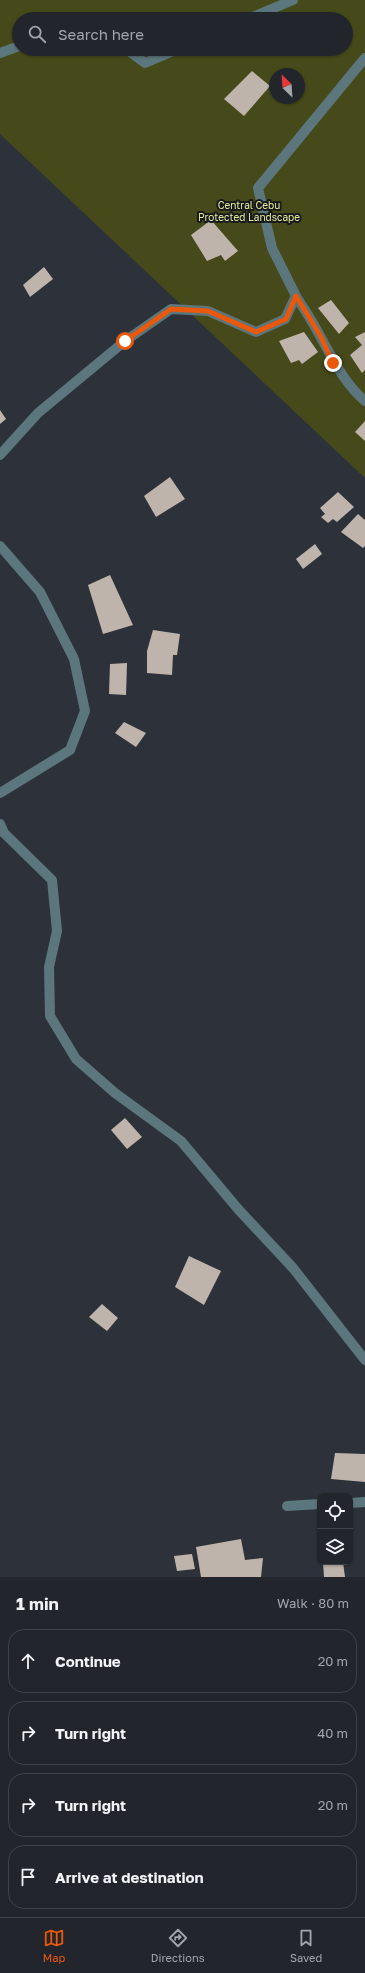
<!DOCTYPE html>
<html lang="en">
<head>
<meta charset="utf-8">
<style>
  :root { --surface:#22262c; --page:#2a2e34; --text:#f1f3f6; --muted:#a2a5a9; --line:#3f4348; --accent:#ea580c }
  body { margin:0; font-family:"Golos Text",sans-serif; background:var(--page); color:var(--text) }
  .controls { position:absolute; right:12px; bottom:12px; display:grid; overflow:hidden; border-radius:8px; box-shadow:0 1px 3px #0004 }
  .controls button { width:36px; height:36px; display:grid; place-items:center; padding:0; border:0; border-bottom:1px solid var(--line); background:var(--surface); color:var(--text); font:20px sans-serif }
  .compass { position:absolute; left:269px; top:68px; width:36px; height:36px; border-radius:50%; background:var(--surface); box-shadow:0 1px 3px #0004; rotate:335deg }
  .stop { position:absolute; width:12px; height:12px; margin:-9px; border:3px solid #ea580c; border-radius:50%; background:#fff }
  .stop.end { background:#ea580c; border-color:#fff; box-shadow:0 1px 4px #0008 }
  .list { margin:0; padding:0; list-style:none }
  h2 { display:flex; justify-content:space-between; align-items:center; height:52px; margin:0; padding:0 16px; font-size:17px }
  h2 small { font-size:13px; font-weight:400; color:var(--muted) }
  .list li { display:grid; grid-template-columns:26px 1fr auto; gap:12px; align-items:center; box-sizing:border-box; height:64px; margin:0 8px 8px; padding:0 8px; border:1px solid var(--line); border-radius:16px }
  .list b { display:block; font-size:15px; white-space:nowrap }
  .list em { font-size:13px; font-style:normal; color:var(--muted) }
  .icon { flex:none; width:22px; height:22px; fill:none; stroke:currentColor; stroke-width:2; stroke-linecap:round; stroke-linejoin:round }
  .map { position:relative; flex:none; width:365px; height:1577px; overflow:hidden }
  .search { position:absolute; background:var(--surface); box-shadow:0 1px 3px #0004; left:12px; right:12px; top:12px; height:44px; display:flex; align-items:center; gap:10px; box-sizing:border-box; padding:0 14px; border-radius:22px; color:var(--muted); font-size:15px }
  .sheet { height:340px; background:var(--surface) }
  nav { display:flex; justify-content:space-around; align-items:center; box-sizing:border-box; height:56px; border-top:1px solid var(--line); background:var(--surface); font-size:11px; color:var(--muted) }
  nav a { display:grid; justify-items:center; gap:2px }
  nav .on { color:var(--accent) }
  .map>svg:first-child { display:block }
</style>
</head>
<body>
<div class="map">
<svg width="365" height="1577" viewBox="0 0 365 1577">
  <rect width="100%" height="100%" fill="#2d323a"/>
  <path fill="#464919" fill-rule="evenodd" d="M0,0H365V478L0,134ZM19,19H346V49H19ZM275,74H299V98H275Z"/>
  <g fill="#bfb4ac">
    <path d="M252,71L270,86L244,116L224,99Z"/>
    <path d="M211,220L238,251L225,261L221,255L207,261L191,235Z"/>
    <path d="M44,267L53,279L30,297L23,285Z"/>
    <path d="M331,300L349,323L339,334L318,308Z"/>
    <path d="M304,332L318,352L302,364L299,360L291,363L279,341Z"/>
    <path d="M365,332V370L362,373L350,355L362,345L355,337Z"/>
    <path d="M0,410L6,419L0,424Z"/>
    <path d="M365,421V441L355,432Z"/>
    <path d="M170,477L185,499L156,517L144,496Z"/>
    <path d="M338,492L354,507L337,522L333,519L328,523L321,517L325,514L320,508Z"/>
    <path d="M358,514L365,520V546L363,548L341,532Z"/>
    <path d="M315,544L322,554L303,569L296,559Z"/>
    <path d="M110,575L133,625L103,634L88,585Z"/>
    <path d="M153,630L180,634L177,655H173L172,675L147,673V651Z"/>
    <path d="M127,663L126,695L109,694L110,664Z"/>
    <path d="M124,722L146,733L136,747L115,733Z"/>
    <path d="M125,1118L142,1137L127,1149L111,1130Z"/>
    <path d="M189,1256L221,1271L204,1305L175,1287Z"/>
    <path d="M102,1304L118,1318L107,1331L89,1317Z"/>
    <path d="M335,1453L365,1454V1482L331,1479Z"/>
    <path d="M241,1539L245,1560L263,1558L261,1577H201L196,1547Z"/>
    <path d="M192,1554L195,1569L177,1571L174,1556Z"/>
    <path d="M323,1562H343L345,1577H324Z"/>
  </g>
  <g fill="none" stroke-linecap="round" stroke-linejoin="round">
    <g stroke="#5b767c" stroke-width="10">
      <path d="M248,19L293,0"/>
      <path d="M126,49L145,63L178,49"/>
      <path d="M0,53L19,46"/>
      <path d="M296,296C304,309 313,322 320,336C333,359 344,383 365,401"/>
      <path d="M0,455L38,413L125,341L171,309L208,311L256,332L285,319L296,296L272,248L258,188L365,58"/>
      <path d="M0,546L40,592L74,659L85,711L70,750L0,793"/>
      <path d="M0,824L4,833L52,880L57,931L49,967L50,1016L76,1059L115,1093L181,1141L238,1209L293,1268L365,1360"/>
      <path d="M350,1503L365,1502"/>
      <path d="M287,1506L320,1504"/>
    </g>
  </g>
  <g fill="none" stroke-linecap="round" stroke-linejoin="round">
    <path stroke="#ea580c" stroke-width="5" d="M125,341L171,309L208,311L256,332L286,319L296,296L320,335L333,363"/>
  </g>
  <g text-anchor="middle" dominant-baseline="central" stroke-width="4" stroke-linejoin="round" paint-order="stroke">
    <g font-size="10" fill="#e5ec9a" stroke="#17191d">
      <text x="249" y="205">Central Cebu<tspan x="249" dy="12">Protected Landscape</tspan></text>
    </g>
  </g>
</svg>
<div class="controls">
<button><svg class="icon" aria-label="locate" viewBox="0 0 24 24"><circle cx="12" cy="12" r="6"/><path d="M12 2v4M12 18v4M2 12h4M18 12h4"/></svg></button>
<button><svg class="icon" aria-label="layers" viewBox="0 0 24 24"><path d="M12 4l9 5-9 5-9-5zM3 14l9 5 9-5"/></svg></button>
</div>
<svg class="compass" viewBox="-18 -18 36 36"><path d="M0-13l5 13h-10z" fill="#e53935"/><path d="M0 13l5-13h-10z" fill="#a2a5a9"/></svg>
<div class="stop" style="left:125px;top:341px"></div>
<div class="stop end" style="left:333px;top:363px"></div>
<div class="search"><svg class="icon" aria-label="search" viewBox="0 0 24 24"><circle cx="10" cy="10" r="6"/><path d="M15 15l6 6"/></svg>Search here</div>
</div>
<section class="sheet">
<h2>1 min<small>Walk · 80 m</small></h2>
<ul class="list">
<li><svg class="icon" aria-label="ahead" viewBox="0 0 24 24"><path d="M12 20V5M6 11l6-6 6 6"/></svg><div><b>Continue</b></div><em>20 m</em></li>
<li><svg class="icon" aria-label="right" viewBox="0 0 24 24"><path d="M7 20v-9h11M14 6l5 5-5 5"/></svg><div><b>Turn right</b></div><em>40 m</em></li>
<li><svg class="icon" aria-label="right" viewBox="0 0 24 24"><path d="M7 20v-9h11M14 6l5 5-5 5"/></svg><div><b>Turn right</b></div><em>20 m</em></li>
<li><svg class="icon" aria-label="arrive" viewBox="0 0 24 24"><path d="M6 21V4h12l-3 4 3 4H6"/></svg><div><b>Arrive at destination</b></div></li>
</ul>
</section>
<nav>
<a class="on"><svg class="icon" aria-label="map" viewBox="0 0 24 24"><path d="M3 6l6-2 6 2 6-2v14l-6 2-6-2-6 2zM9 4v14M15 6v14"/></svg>Map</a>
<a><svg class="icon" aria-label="directions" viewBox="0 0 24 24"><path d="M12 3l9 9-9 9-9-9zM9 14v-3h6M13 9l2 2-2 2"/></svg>Directions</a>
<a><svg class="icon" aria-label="saved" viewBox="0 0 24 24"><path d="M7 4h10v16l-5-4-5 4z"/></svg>Saved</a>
</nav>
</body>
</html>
